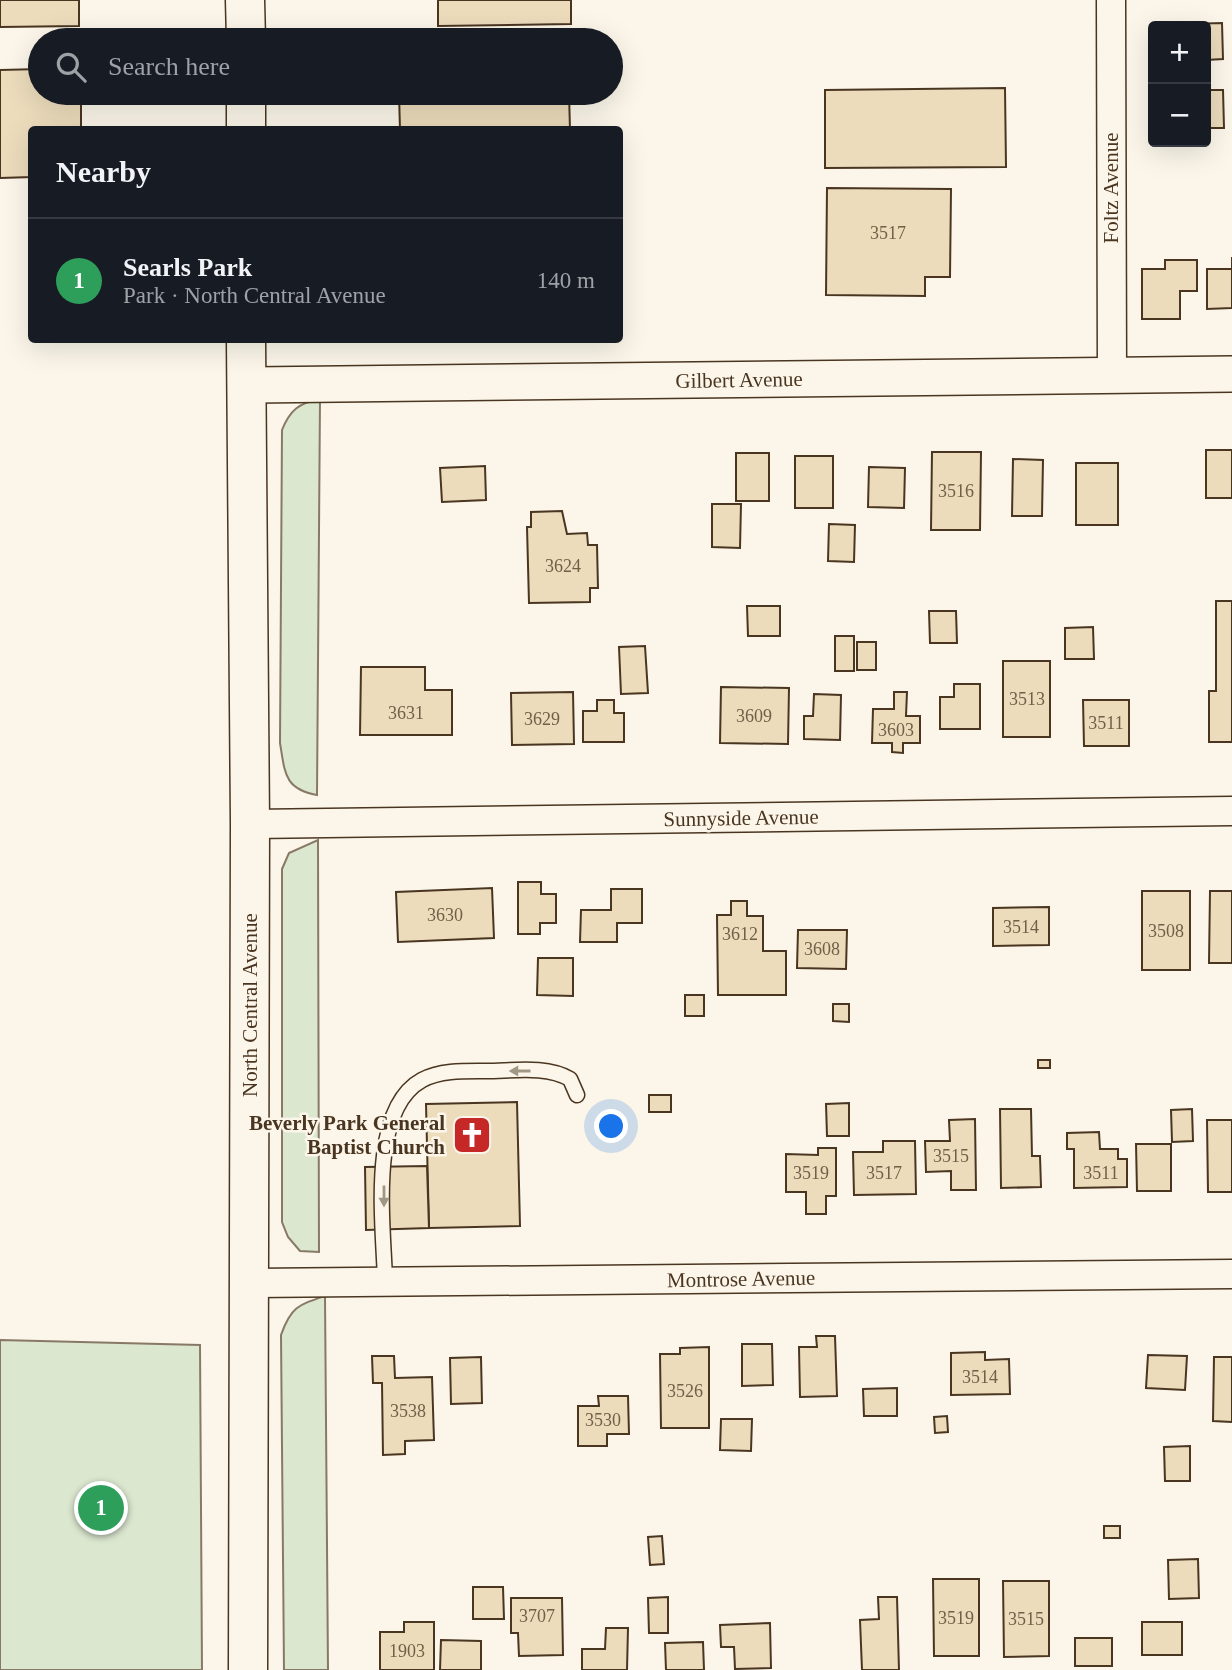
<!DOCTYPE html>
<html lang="en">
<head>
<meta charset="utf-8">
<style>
  :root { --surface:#171b24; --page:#242831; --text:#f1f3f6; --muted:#9ea1a6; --line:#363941; --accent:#d93025 }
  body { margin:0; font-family:"Times New Roman",serif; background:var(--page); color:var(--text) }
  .controls { position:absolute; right:21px; top:21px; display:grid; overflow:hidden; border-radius:7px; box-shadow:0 7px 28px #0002 }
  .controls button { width:63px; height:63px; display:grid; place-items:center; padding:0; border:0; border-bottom:2px solid var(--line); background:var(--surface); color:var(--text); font:35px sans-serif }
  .you { position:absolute; left:612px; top:1127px; width:24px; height:24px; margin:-18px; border:5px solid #fff; border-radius:50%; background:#1a73e8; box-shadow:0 0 0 10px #1a73e833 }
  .badge { display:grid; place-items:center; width:46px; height:46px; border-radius:50%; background:var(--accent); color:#fff; font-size:23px; font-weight:700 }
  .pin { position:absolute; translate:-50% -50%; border:4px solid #fff; box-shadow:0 2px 7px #0006 }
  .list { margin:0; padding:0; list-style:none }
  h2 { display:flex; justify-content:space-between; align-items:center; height:91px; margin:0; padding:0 28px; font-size:30px }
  h2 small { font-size:23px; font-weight:400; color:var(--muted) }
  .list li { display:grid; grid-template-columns:46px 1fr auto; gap:21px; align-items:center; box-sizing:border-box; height:126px; padding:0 28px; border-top:2px solid var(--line) }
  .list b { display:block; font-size:26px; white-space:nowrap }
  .list p { margin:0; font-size:23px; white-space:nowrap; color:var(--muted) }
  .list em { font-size:23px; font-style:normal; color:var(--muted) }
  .icon { flex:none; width:38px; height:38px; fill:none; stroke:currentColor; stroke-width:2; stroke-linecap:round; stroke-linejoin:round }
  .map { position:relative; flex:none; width:1232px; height:1670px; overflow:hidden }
  .search { position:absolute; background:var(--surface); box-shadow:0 7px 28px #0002; left:28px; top:28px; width:595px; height:77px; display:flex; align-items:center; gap:18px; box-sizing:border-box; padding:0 24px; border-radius:38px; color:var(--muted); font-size:26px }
  .panel { position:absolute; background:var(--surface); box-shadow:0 7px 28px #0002; left:28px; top:126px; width:595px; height:217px; border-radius:7px }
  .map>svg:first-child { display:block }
</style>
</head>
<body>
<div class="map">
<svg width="1232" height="1670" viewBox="0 0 1232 1670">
  <rect width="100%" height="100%" fill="#fbf6e9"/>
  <g fill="#dce7d0" stroke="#887966" stroke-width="2">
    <path d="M320,399L317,795C284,789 285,773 280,743L282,430C290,410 299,403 320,399Z"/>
    <path d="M318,840L319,1252L300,1251L288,1237L282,1222V869L289,853Z"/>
    <path d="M325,1296L328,1670H284L281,1335C291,1307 298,1305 325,1296Z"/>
    <path d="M0,1340L200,1345L202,1670H0Z"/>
  </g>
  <g fill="#ecdcbc" stroke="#4a3520" stroke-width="2">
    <path d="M0,0H79V26L0,27Z"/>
    <path d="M438,0H571V24L438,26Z"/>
    <path d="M1222,23L1223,59L1206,60V26H1153V36V25Z"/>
    <path d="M40,69V93H81V130H32V177L0,178V70Z"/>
    <path d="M1005,88L1006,167L825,168V90Z"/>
    <path d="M1206,90H1223L1224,128H1206Z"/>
    <path d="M399,93H569L570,130H400Z"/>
    <path d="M827,188L951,189L950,277H925V296L826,295Z"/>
    <path d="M1232,257V308L1207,309V269H1232Z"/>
    <path d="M1165,260H1197V291H1180V319H1142V269H1165Z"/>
    <rect x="1206" y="450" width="26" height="48"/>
    <path d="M932,452H981L980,530H931Z"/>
    <rect x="736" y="453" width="33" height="48"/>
    <rect x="795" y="456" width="38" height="52"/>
    <path d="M1013,459L1043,460L1042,516H1012Z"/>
    <rect x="1076" y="463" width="42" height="62"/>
    <path d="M485,466L486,500L442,502L440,468Z"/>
    <path d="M869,467L905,468L904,508L868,507Z"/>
    <path d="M712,504H741L740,548L712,547Z"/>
    <path d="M562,511L567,534L587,533L588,545H597L598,588H590V602L529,603L527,527H531V512Z"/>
    <path d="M829,524L855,525L854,562L828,561Z"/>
    <path d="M1216,601H1232V742H1209V691H1216Z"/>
    <path d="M747,606H780V636H748Z"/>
    <path d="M929,611H956L957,643H930Z"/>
    <path d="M1093,627L1094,659H1065V628Z"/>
    <rect x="835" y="636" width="19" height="35"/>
    <rect x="857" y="642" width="19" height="28"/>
    <path d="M645,646L648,693L621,694L619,647Z"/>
    <rect x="1003" y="661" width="47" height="76"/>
    <path d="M361,667H425V690H452V735H360Z"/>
    <path d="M954,684H980V729H940V697H954Z"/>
    <path d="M721,687L789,688L788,744L720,743Z"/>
    <path d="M573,692L574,744L512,745L511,693Z"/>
    <path d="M894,692H907L906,716H920V743H903V753L892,752V743H872L873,709H894Z"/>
    <path d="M814,694L841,695L840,740L804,739V716H813Z"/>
    <path d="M597,700H614V713H624V742H583V711H597Z"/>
    <path d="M1083,700H1129V746H1084Z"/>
    <path d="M518,882H541V894H556V923H540V934H518Z"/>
    <path d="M492,888L494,938L398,942L396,892Z"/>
    <path d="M611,889H642V923H617V942H580L581,910H611Z"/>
    <rect x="1142" y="891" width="48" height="79"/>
    <path d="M1210,891H1232V963H1209Z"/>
    <path d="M731,901H747V916H763V951H786V995H718L717,915H731Z"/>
    <path d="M1049,907V945L993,946V908Z"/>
    <path d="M798,930H847L846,969L797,968Z"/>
    <path d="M538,958H573V996L537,995Z"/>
    <rect x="685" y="995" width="19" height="21"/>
    <path d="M833,1004H849V1022L833,1021Z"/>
    <rect x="1038" y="1060" width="12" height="8"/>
    <rect x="649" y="1095" width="22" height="17"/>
    <path d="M517,1102L520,1226L429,1228L426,1104Z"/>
    <path d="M849,1103V1136H827L826,1104Z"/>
    <path d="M1000,1109H1031L1032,1156H1040L1041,1187L1001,1188Z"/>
    <path d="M1192,1109L1193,1141L1172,1142L1171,1110Z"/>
    <path d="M975,1119L976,1190H951V1171L926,1172L925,1141H950L949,1120Z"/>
    <path d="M1207,1120H1232V1192H1208Z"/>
    <path d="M1099,1132L1100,1149H1118V1159H1127V1187L1074,1188V1149H1067V1133Z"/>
    <path d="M883,1141H915L916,1194L854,1195L853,1152H883Z"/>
    <path d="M1136,1144H1171V1191H1137Z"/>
    <path d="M818,1148H836V1196H826V1214H806V1192H786V1154L818,1155Z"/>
    <path d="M427,1166L429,1228L366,1230L365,1167Z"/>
    <path d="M816,1336H835L837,1396L800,1397L799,1347H817Z"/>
    <path d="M742,1344H772L773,1385L742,1386Z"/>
    <path d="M709,1347V1428H661L660,1354H680V1348Z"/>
    <path d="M985,1352V1360L1009,1359L1010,1394L951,1395V1353Z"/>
    <path d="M1148,1355L1187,1356L1185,1390L1146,1388Z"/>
    <path d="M372,1356H394L395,1378L432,1377L434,1440L405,1441V1454L383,1455L382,1383H373Z"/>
    <path d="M481,1357L482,1403L451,1404L450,1358Z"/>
    <path d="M1214,1357H1232V1422L1213,1421Z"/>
    <path d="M897,1388V1416H864L863,1389Z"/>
    <path d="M598,1396H628L629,1434H607V1446H578V1406H599Z"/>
    <path d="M947,1416L948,1432L935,1433L934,1417Z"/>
    <path d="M721,1419H752L751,1451L720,1450Z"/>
    <path d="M1190,1446V1481H1165L1164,1447Z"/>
    <rect x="1104" y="1526" width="16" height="12"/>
    <path d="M662,1536L664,1564L650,1565L648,1537Z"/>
    <path d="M1198,1559L1199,1598L1169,1599L1168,1560Z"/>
    <path d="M933,1579H979V1656H934Z"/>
    <path d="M1003,1581H1049V1656L1004,1657Z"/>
    <path d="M473,1587H503L504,1619H473Z"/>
    <path d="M668,1597V1633H649L648,1598Z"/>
    <path d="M878,1597H897L899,1670H862L860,1620L879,1619Z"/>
    <path d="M511,1598H562L563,1655L519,1656L518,1633H511Z"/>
    <path d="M404,1622H434V1670H380V1632H404Z"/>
    <rect x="1142" y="1622" width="40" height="33"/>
    <path d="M770,1623L771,1668L735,1669L734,1647H721L720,1625Z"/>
    <path d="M606,1628H628L627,1670H582V1649H605Z"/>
    <rect x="1075" y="1638" width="37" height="28"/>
    <path d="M441,1640L481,1641V1670H440Z"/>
    <path d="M703,1642L704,1670H666L665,1643Z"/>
  </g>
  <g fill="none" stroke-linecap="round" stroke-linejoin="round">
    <g stroke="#4a3520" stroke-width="17">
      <path id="service" d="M385,1282C384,1229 367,1110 422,1080C441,1070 465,1071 486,1071C512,1071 546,1065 570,1079L577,1095"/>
    </g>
    <g stroke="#4a3520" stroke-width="31">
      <g id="minor">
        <path d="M1111,0L1112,376"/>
        <path d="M250,824L1232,811"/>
        <path d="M250,1283L1232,1274"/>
      </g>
    </g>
    <g stroke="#4a3520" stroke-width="38">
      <path id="tertiary" d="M246,385L1232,374"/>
    </g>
    <g stroke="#4a3520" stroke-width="41">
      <g id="secondary">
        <path d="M245,0L246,40"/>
        <path d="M246,93V130"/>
        <path d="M246,340L250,824L248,1670"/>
      </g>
    </g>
    <use href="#service" stroke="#fbf6e9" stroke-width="14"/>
    <use href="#minor" stroke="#fbf6e9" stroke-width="28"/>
    <use href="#tertiary" stroke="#fbf6e9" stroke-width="35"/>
    <use href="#secondary" stroke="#fbf6e9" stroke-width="38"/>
  </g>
  <defs><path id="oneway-solid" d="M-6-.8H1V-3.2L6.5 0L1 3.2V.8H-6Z" transform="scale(1.75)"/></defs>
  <g fill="#a29684">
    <use href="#oneway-solid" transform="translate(520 1071) rotate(180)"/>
    <use href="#oneway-solid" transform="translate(384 1196) rotate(90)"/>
  </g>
  <defs>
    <g id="church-square" transform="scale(2.0125)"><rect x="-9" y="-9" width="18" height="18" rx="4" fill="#c62828" stroke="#fbf6e9"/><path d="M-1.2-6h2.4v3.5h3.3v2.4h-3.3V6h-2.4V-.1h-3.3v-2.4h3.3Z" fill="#fff"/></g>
  </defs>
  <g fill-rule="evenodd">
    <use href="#church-square" x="472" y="1135"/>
  </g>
  <g text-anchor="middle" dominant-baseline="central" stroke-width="5" stroke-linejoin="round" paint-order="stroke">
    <g font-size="18" fill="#725f47">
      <text x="888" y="233">3517</text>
      <text x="956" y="491">3516</text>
      <text x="563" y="566">3624</text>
      <text x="1027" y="699">3513</text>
      <text x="406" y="713">3631</text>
      <text x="754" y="716">3609</text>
      <text x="542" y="719">3629</text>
      <text x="1106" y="723">3511</text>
      <text x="896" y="730">3603</text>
      <text x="445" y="915">3630</text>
      <text x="1021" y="927">3514</text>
      <text x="1166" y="931">3508</text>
      <text x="740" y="934">3612</text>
      <text x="822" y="949">3608</text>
      <text x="951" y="1156">3515</text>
      <text x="811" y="1173">3519</text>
      <text x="884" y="1173">3517</text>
      <text x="1101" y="1173">3511</text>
      <text x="980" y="1377">3514</text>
      <text x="685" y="1391">3526</text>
      <text x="408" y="1411">3538</text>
      <text x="603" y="1420">3530</text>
      <text x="537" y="1616">3707</text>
      <text x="956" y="1618">3519</text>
      <text x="1026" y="1619">3515</text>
      <text x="407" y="1651">1903</text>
    </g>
    <g font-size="21" fill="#4a3520" stroke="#fbf6e9">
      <text transform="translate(1111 188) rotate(-90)">Foltz Avenue</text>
      <text transform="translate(739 380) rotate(-1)">Gilbert Avenue</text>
      <text transform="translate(741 818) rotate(-1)">Sunnyside Avenue</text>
      <text transform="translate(250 1005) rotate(-90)">North Central Avenue</text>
      <text transform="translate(741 1279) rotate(-1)">Montrose Avenue</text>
    </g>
    <g font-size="21" font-weight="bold" fill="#4a3520" stroke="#fbf6e9" text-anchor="end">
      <text x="445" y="1123">Beverly Park General<tspan x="445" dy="24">Baptist Church</tspan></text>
    </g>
  </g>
</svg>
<div class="controls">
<button>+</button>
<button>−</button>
</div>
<div class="you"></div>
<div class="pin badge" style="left:101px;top:1508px;background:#2e9e5b">1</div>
<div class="search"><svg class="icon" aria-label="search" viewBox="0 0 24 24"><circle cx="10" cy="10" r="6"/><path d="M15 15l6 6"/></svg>Search here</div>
<section class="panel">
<h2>Nearby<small></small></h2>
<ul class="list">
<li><span class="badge" style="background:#2e9e5b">1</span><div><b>Searls Park</b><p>Park · North Central Avenue</p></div><em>140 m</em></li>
</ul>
</section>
</div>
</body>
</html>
